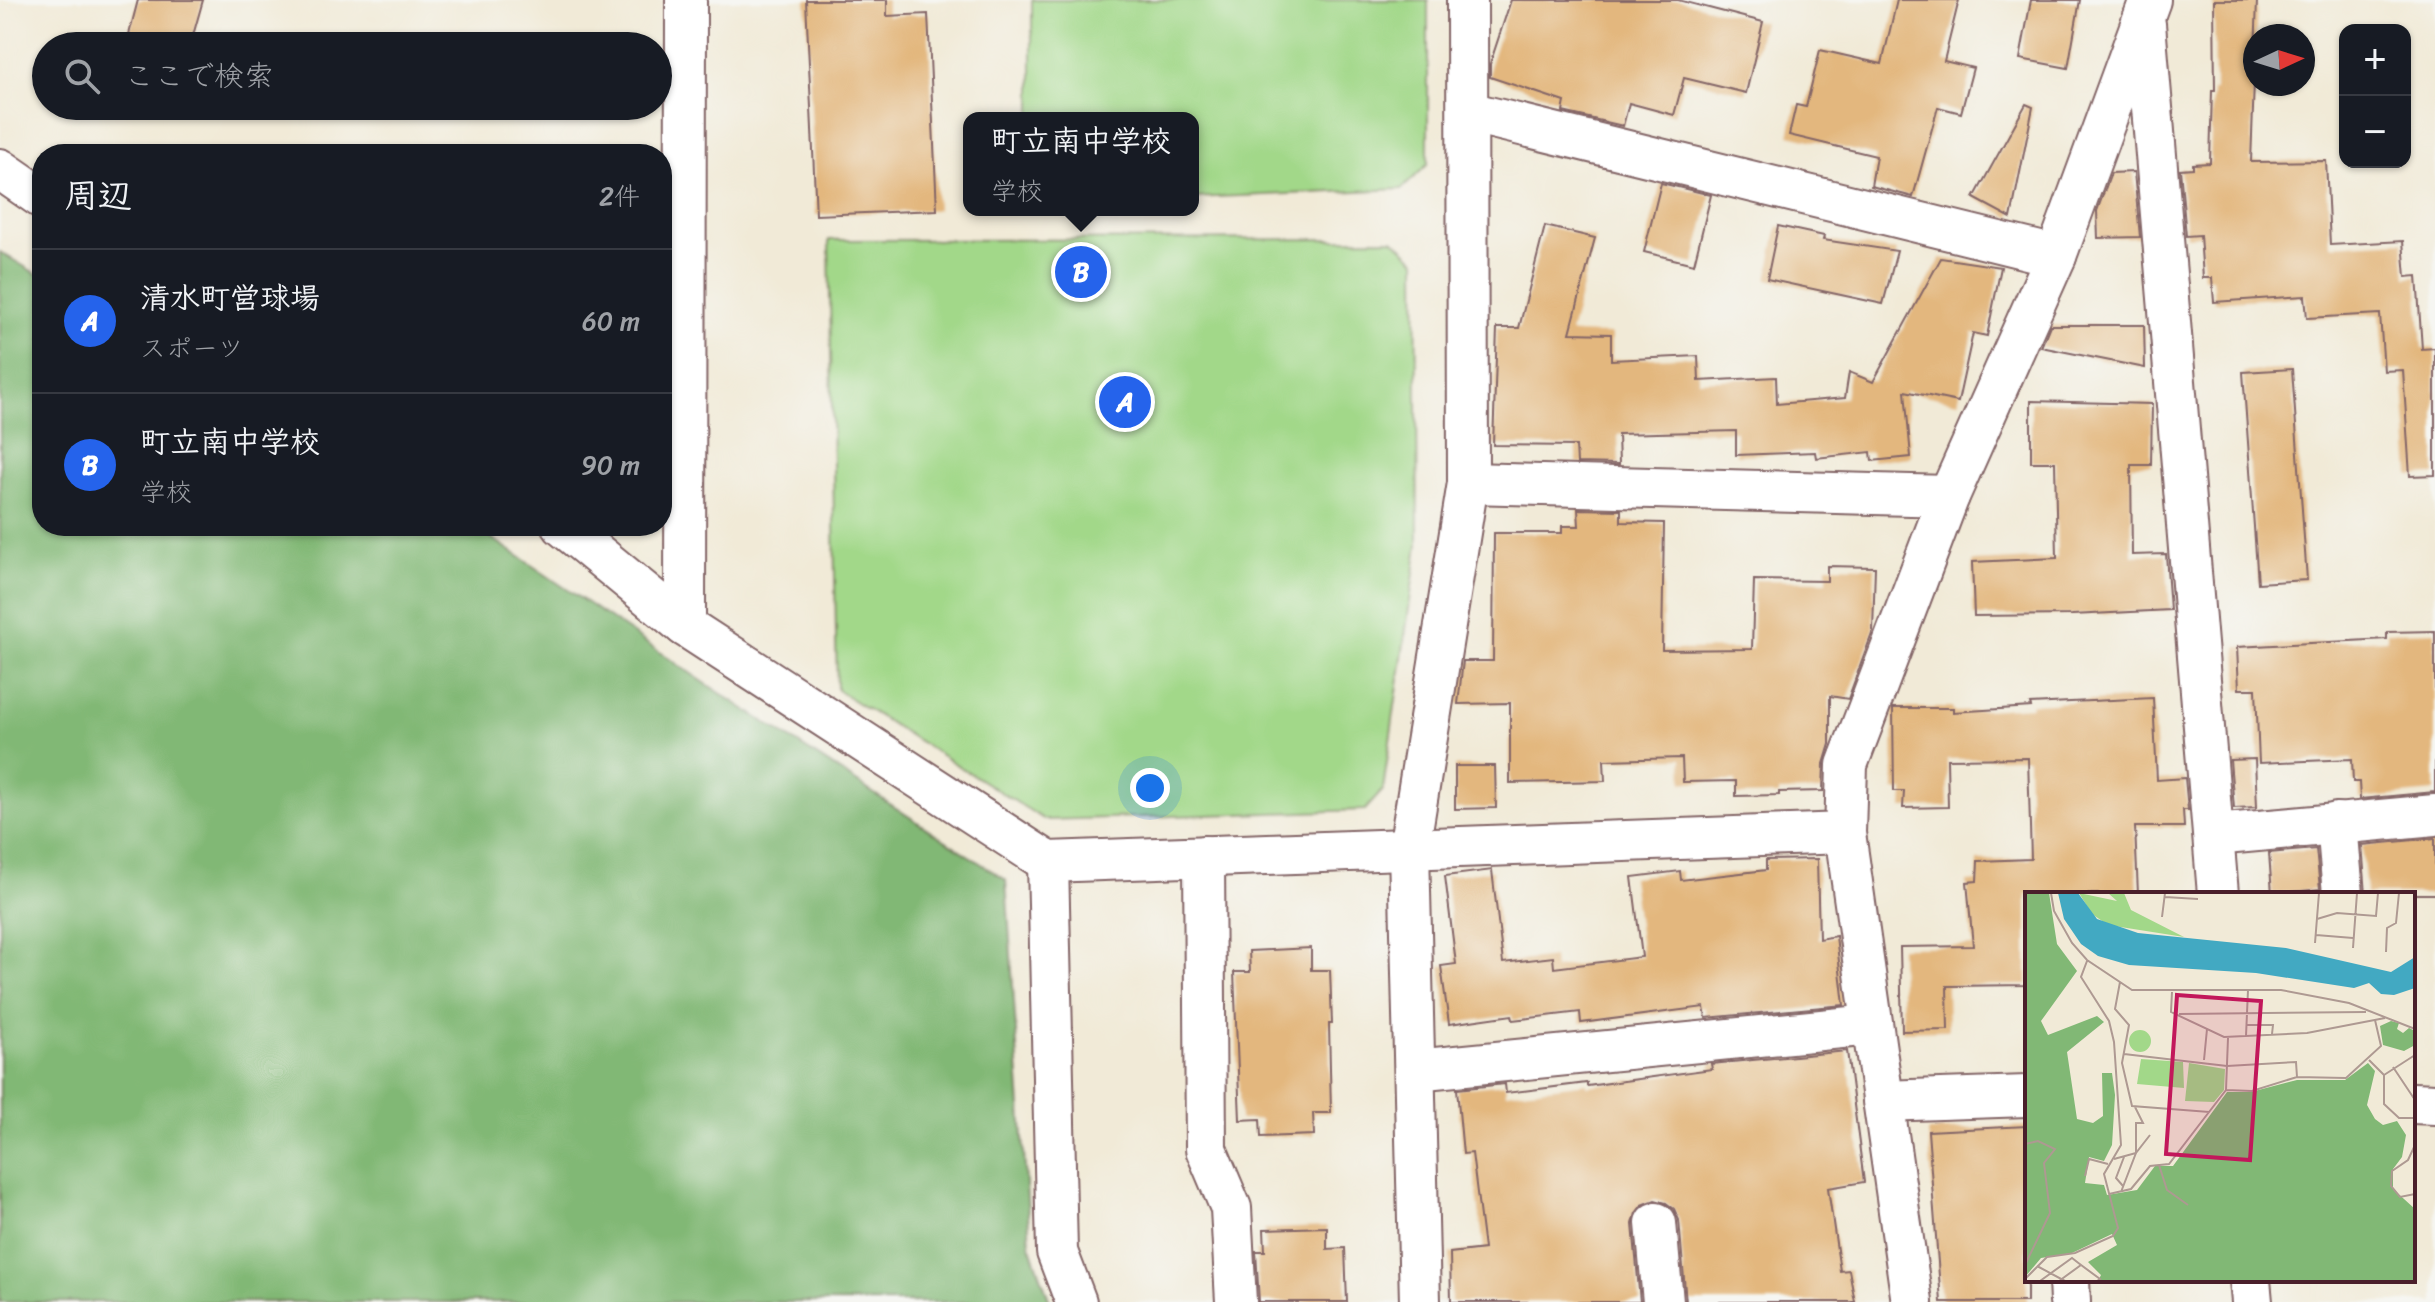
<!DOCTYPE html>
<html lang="ja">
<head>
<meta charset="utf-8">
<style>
  :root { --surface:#171b24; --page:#242831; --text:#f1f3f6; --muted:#9ea1a6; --line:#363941; --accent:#2563eb }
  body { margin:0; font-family:Sriracha,"Klee One",sans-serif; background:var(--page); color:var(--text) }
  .controls { position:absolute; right:24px; top:24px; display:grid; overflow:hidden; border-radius:16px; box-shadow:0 2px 6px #0004 }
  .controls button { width:72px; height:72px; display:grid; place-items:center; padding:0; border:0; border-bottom:2px solid var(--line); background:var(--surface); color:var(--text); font:40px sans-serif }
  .compass { position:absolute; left:2243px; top:24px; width:72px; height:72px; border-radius:50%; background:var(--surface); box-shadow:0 2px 6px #0004; rotate:86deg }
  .you { position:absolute; left:1150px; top:788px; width:28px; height:28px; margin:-20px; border:6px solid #fff; border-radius:50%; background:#1a73e8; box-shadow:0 0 0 12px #1a73e833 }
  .badge { display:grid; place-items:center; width:52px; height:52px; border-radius:50%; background:var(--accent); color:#fff; font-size:26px; font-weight:700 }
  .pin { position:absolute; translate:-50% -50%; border:4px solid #fff; box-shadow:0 2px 8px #0006 }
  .popup { position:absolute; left:963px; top:112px; width:236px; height:104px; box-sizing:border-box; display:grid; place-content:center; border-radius:16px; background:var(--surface); filter:drop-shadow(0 2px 6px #0005); font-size:26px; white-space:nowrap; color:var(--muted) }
  .popup b { font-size:30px; color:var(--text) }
  .popup::after { content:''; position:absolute; left:50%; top:100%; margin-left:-16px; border:16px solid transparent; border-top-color:var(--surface) }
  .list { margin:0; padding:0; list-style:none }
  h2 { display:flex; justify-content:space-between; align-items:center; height:104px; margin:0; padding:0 32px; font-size:34px }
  h2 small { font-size:26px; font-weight:400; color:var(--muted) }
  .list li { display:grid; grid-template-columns:52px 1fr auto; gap:24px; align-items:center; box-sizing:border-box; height:144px; padding:0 32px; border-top:2px solid var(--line) }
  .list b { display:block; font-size:30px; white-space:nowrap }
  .list p { margin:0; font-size:26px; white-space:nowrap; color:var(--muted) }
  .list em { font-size:26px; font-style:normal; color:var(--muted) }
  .icon { flex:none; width:44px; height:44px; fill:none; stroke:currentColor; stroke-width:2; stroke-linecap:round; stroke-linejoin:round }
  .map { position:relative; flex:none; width:2435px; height:1302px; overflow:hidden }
  .search { position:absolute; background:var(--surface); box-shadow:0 2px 6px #0004; left:32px; top:32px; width:640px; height:88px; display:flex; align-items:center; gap:20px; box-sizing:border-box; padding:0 28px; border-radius:44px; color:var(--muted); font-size:30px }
  .panel { position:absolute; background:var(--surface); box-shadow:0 2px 6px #0004; left:32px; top:144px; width:640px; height:392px; border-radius:32px }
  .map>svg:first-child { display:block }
</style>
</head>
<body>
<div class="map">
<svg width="2435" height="1302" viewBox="0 0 2435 1302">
  <rect width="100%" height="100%" fill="#f6f6f2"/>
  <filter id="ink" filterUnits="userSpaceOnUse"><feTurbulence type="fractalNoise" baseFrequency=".0125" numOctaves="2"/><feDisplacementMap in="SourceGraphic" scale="16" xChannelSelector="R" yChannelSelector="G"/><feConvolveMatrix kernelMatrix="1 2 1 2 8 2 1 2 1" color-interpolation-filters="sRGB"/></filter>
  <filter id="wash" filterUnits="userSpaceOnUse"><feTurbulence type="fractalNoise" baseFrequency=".006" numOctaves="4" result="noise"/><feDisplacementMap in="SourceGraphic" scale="32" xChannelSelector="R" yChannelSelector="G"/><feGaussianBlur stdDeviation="1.8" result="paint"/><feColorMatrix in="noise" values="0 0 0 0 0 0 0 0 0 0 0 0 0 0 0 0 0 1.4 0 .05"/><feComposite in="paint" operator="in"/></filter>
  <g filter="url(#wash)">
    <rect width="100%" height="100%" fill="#f1ead7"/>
    <g fill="#a2d889" stroke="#767c5a" stroke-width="2">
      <path d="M1032,0H1428V164L1402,189L1193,198V118H1032Z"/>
      <path d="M1393,239L1416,260L1418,545L1383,790L1365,810L1045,820L837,690L829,240Z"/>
    </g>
    <path fill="#81b875" stroke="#666c50" stroke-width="2" d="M0,252L42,277V526H474L705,683L1006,880L1030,1244L1050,1302H0Z"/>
    <g id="blocks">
      <g fill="#e3b77e">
        <path d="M138,0H203L190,46H126Z"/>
        <path d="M806,0H887V16L928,14L937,210L816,215Z"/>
        <path d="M1511,0H1678L1763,22L1746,93L1684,78L1674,115L1629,103L1623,126L1563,112L1565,102L1490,77V64Z"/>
        <path d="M1897,0H1959L1944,61L1973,68L1961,113L1938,107L1913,197L1871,186L1876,156L1789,135L1796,105L1806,107L1820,50L1882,64Z"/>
        <path d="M2031,0H2080L2068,68L2020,59Z"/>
        <path d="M2214,0H2257L2251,162L2326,161L2330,245L2403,241L2406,277L2417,276L2422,349L2435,348V475L2410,476L2403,370L2384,371L2380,314L2307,318L2305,296L2214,302L2212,278H2203L2200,235L2186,236L2180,169L2193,168V164L2210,163L2212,90H2215Z"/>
        <path d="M2026,104L2033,107L2011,218L1974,198Z"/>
        <path d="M2134,172L2140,237L2098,238L2097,211L2111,173Z"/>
        <path d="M1661,183L1711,195L1694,264L1644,252Z"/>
        <path d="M1545,226L1595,238L1570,333L1611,334V360L1698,356L1699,381L1776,377L1777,404L1845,398L1849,372L1873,382L1941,258L2001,267L1987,336L1973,333L1958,402L1905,391L1911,457L1872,461L1871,452L1816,458L1815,452L1736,455V431L1618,434L1619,464L1577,463L1576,446L1493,445L1497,328H1519Z"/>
        <path d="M1778,226L1824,236L1823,240L1897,251L1883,304L1767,279Z"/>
        <path d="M2050,325H2144L2145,368L2041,347Z"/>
        <path d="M2292,369L2307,580L2258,583L2243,372Z"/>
        <path d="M2031,401L2152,404L2151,465H2131L2132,555L2166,554L2170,610L2072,615L1974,616L1972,562L2057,558L2055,462H2031Z"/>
        <path d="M1578,509L1621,510V522L1664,523L1662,650L1752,649L1754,580L1827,581V566L1875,567L1873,631L1848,699L1830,696V744L1824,764L1823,791L1779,792V795L1736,796V781L1683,782L1682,758L1604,760L1605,781L1510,783V703L1458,704L1463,661H1493L1494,533H1562V526H1579Z"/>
        <path d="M2435,631V792L2360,799L2359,782H2353L2352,759L2259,763L2256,689H2239L2237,647L2387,639V632Z"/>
        <path d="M2153,698L2157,780L2185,778L2188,810H2183L2184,827H2135L2138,894H2027V985L1947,986L1948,1030L1902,1031L1900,947L1973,946L1967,882L1977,881L1978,861L2031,859L2028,758L1947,759L1948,807L1903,808L1904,791H1894L1893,708H1953V712L2031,707L2030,704Z"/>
        <path d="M2255,759L2257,807L2234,808L2230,760Z"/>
        <path d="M1455,766H1495L1496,808L1455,809Z"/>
        <path d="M2435,838V894H2366L2362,845Z"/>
        <path d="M2316,849L2320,889L2272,894L2269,853Z"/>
        <path d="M1817,859L1819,939L1836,936L1844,1005L1706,1018L1704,1007L1581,1023L1580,1012L1513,1020L1512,1015L1449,1024L1441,966L1456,964L1445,876L1492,870L1503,963L1553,957L1554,968L1642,957L1632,877L1680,871L1681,880L1766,870V860Z"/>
        <path d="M1311,948V970H1330L1332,1024H1329L1331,1113H1313L1314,1135L1261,1137L1260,1119L1240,1120L1234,972H1250L1249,951Z"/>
        <path d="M1847,1051L1864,1182L1828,1188L1840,1271L1849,1270L1855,1302H1686L1679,1220L1674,1209L1666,1203L1655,1200L1642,1205L1636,1213L1633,1224L1640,1302H1451L1450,1253L1484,1249L1472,1153L1463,1154L1457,1089L1505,1084L1506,1093L1587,1083V1086L1712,1069L1711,1064Z"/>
        <path d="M2027,1126V1302H1941L1928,1131Z"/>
        <path d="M1327,1227V1249L1345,1248L1347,1302H1259L1256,1251H1265L1264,1229Z"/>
      </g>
    </g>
  </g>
  <g filter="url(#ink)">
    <use href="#blocks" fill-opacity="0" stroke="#846667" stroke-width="2"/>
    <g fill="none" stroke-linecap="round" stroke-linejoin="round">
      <g stroke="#846667" stroke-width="44">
        <g id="minor">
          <path d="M686,0L685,626L1048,862L1845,833"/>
          <path d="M2145,24L2218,894"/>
          <path d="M1468,112L2056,256"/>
          <path d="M0,169L42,198"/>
          <path d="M1468,483L1949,496"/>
          <path d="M563,526L685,626"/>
          <path d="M2337,823L2343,894"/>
          <path d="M2214,835L2435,815"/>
          <path d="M1204,856L1206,1149L1231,1208L1236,1302"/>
          <path d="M1048,862L1057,1252L1076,1302"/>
          <path d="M1415,1070L1872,1025"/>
          <path d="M1883,1101L2027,1096"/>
          <path d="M2413,1103L2435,1104"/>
          <path d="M1656,1223L1663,1302"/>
          <path d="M2069,1280L2070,1302"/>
          <path d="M2250,1280L2252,1302"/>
          <path d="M1420,1302L1409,849L1468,483L1467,0"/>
          <path d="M1912,1302L1845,833L1847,765L1949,496L2056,256L2150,0"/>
        </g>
      </g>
      <use href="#minor" stroke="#fff" stroke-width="40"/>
    </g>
  </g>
  <g transform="translate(2025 892)">
    <rect width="390" height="390" fill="#f1ead7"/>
    <path d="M54,1L92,9L83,1H99L106,18L159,45L83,33L67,22ZM104 149a11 11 0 1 1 22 0a11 11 0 1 1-22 0ZM116,167L158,170L159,196L112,192ZM164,171L200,177L199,198L189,210L160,209Z" fill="#a2d889"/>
    <path d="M0,1H24L32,52L52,79L16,129L23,143L72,124L79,130L42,160L52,227L68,231L78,224L77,181H87L90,203L87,253L79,269L64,265L60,291L79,293L82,303L112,298L130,274H148L202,200H226L272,188H320L343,171L350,179L342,213L350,227L358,233L372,229L381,243L377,265L368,277V297L390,317V389H73L76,383L63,370L92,353L87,342L47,361L16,366L0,385ZM366,129L374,131L372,137L378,141L384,136L390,139V153L379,159L358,153L355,134Z" fill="#81b875"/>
    <path d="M33,1H53L72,27L113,41L261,56L366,80L390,65V96L369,103L356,102L344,91L329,96L231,81L104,73L73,64L56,52L39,27Z" fill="#42a9c2"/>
    <path fill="none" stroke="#ae9992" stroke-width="2" d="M26,1L29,19L47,51L62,68L107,98H256L324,111L390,137M140,5L173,7M137,25L140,1M292,27L312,21L351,24L353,1M291,43L328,46M290,51L294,1M328,56L332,1M361,60L362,36L371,31L374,1M95,90L90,117L104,133L97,171L107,214L184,220L201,198L203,146M147,100L146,120L199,145L282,141L360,126M154,122L341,120M221,133H248L247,142M221,144L223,98M99,162L202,174L271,170L272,185M179,168L182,137M344,168L359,183V212L374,226H390M368,175L390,208M359,183L390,163M201,198L227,199L272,185L321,186L356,154L350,128M0,252L13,249L30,257L19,271L25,321L0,373M390,253L383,268L367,279L366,294L375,305L390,302M89,267L111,261V231H118L110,215M134,273L142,298L163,313M60,284L64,267L83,272M98,294L91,286L99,265M96,300L111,261L125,243M84,302L106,297L125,274L144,272L184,220M12,374L40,389M0,387L22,365L50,361L88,344L93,336L79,282L96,253L89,150L84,129L56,85L62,69M15,389L47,366L56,373M34,389L56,373L75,387L72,389"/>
    <path fill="#c2185b" fill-opacity="0.15" stroke="#c2185b" stroke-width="4" d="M152,103L236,109L225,268L141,262Z"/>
    <rect width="390" height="390" fill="none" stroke="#4a1f2b" stroke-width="4"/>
  </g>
</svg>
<div class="controls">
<button>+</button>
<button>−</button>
</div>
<svg class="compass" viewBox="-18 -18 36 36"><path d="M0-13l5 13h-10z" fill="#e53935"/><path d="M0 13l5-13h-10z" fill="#9ea1a6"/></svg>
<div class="you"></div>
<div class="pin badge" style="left:1125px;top:402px">A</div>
<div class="pin badge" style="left:1081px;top:272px">B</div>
<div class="popup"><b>町立南中学校</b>学校</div>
<div class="search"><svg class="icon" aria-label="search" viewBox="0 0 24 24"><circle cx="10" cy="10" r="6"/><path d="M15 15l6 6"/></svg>ここで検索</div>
<section class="panel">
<h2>周辺<small>2件</small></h2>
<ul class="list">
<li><span class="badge">A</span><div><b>清水町営球場</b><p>スポーツ</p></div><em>60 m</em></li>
<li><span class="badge">B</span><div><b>町立南中学校</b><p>学校</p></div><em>90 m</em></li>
</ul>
</section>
</div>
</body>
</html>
